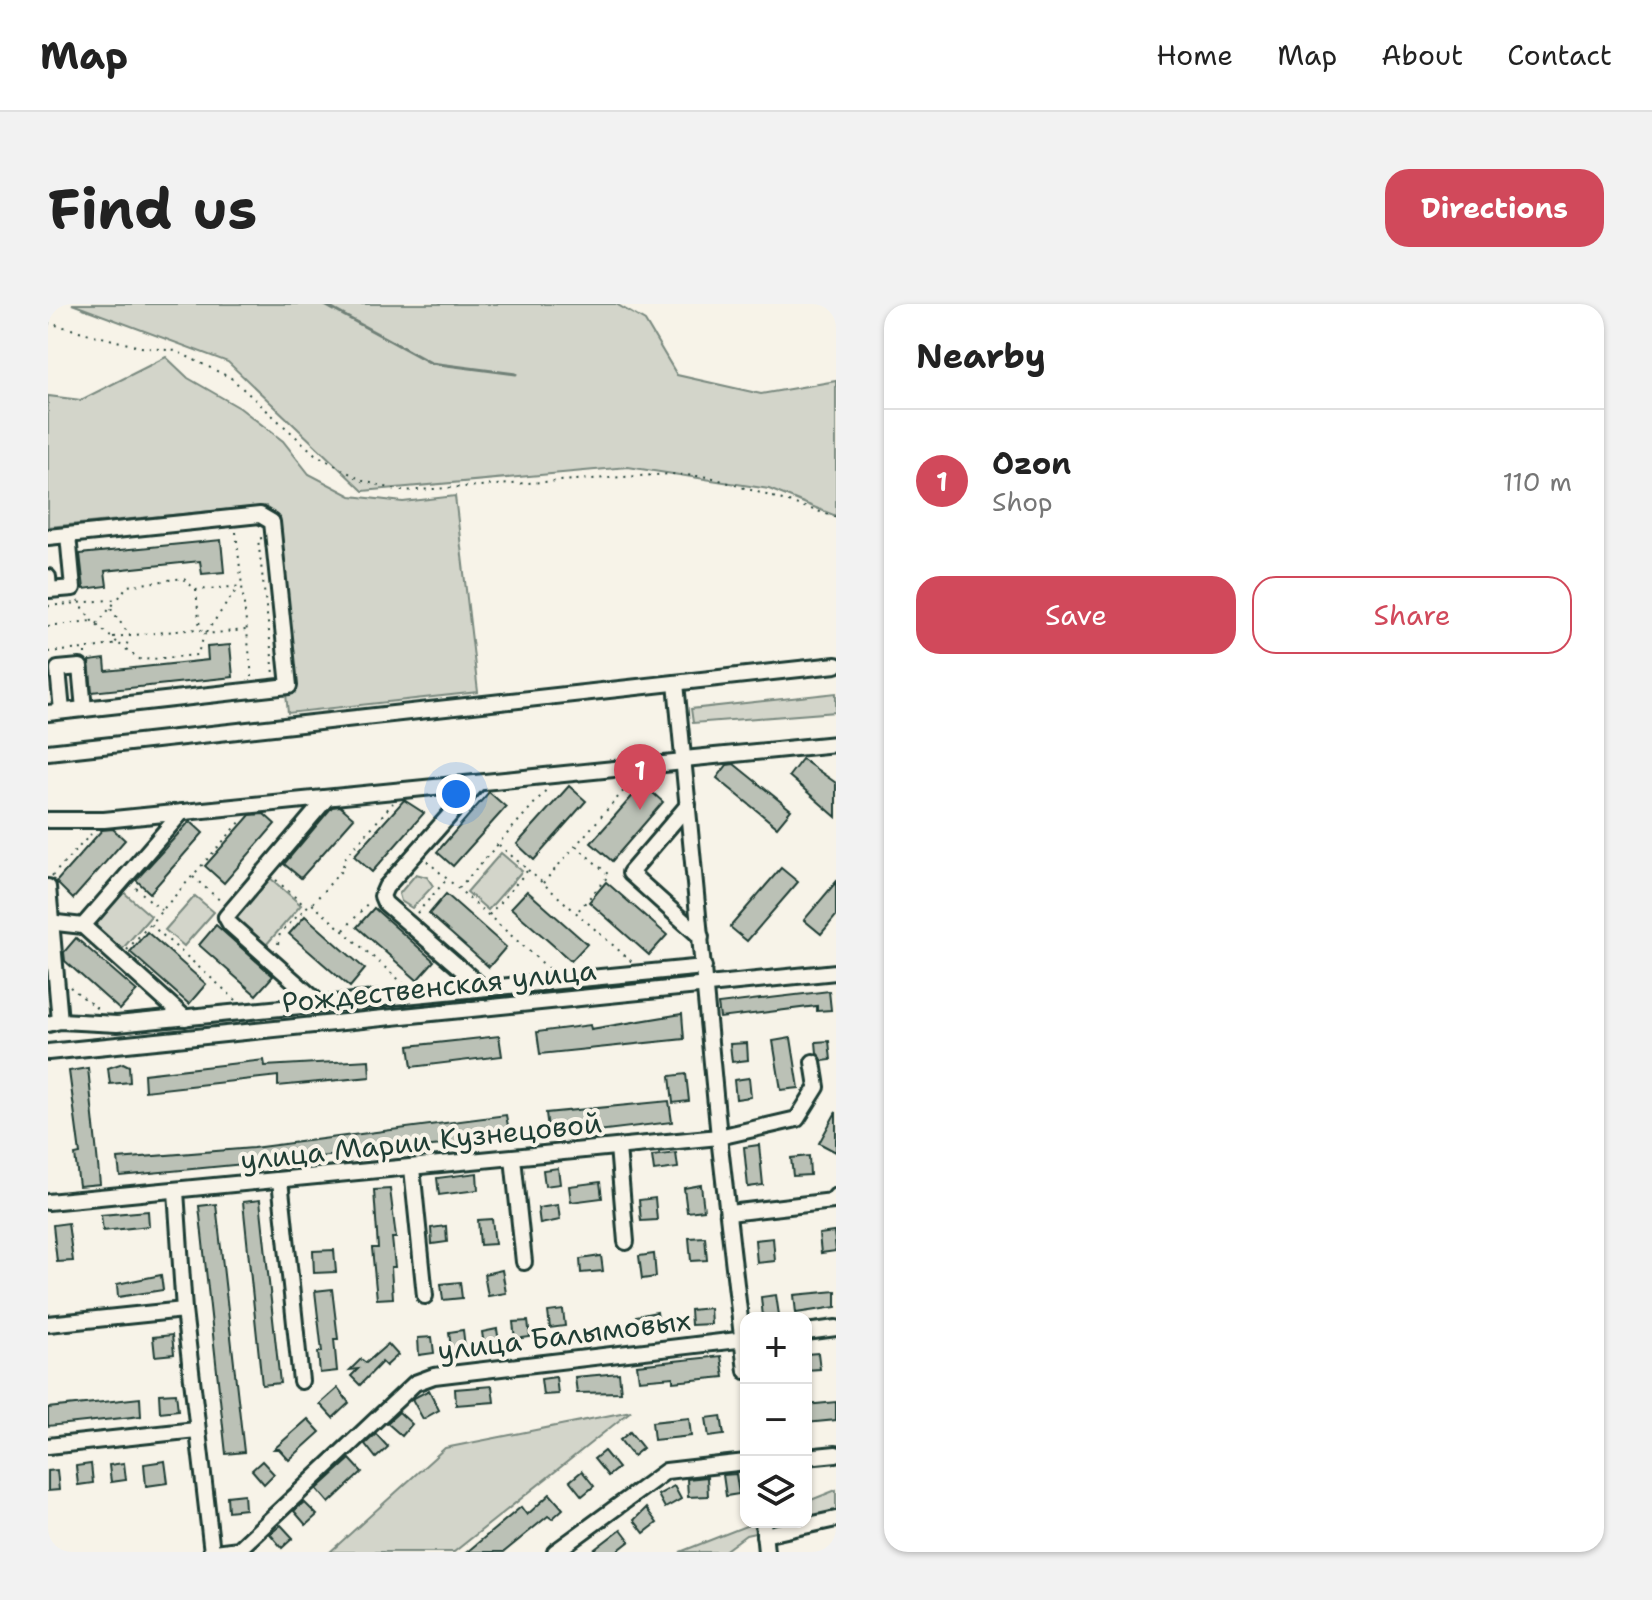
<!DOCTYPE html>
<html lang="en">
<head>
<meta charset="utf-8">
<style>
  :root { --surface:#fff; --page:#f2f2f2; --text:#222; --muted:#767676; --line:#e0e0e0; --accent:#d1495b }
  body { margin:0; font-family:"Shantell Sans",sans-serif; background:var(--page); color:var(--text) }
  .controls { position:absolute; right:24px; bottom:24px; display:grid; overflow:hidden; border-radius:16px; box-shadow:0 2px 6px #0004 }
  .controls button { width:72px; height:72px; display:grid; place-items:center; padding:0; border:0; border-bottom:2px solid var(--line); background:var(--surface); color:var(--text); font:40px sans-serif }
  .you { position:absolute; left:408px; top:490px; width:28px; height:28px; margin:-20px; border:6px solid #fff; border-radius:50%; background:#1a73e8; box-shadow:0 0 0 12px #1a73e833 }
  .badge { display:grid; place-items:center; width:52px; height:52px; border-radius:50%; background:var(--accent); color:#fff; font-size:26px; font-weight:700 }
  .pin { position:absolute; translate:-50% -66px; filter:drop-shadow(0 2px 4px #0008) }
  .pin::after { content:''; position:absolute; top:42px; width:28px; height:24px; background:inherit; clip-path:polygon(0 0,100% 0,50% 100%) }
  .list { margin:0; padding:0; list-style:none }
  h2 { display:flex; justify-content:space-between; align-items:center; height:104px; margin:0; padding:0 32px; font-size:34px }
  h2 small { font-size:26px; font-weight:400; color:var(--muted) }
  .list li { display:grid; grid-template-columns:52px 1fr auto; gap:24px; align-items:center; box-sizing:border-box; height:144px; padding:0 32px; border-top:2px solid var(--line) }
  .list b { display:block; font-size:30px; white-space:nowrap }
  .list p { margin:0; font-size:26px; white-space:nowrap; color:var(--muted) }
  .list em { font-size:26px; font-style:normal; color:var(--muted) }
  .actions { display:flex; gap:16px; padding:24px 32px }
  .actions a { flex:1; padding:18px 0; border:2px solid var(--accent); border-radius:24px; text-align:center; font-size:28px; color:var(--accent) }
  .actions .main { background:var(--accent); color:#fff }
  .icon { flex:none; width:44px; height:44px; fill:none; stroke:currentColor; stroke-width:2; stroke-linecap:round; stroke-linejoin:round }
  .map { position:relative; flex:none; width:788px; height:1248px; overflow:hidden; border-radius:24px }
  header { display:flex; align-items:center; gap:48px; box-sizing:border-box; height:112px; padding:0 40px; background:var(--surface); border-bottom:2px solid var(--line) }
  header strong { font-size:38px }
  nav { display:flex; gap:44px; margin-inline-start:auto; font-size:28px }
  .intro { display:flex; align-items:center; justify-content:space-between; box-sizing:border-box; height:192px; padding:0 48px }
  h1 { margin:0; font-size:56px }
  .button { padding:20px 36px; border-radius:24px; background:var(--accent); color:#fff; font-size:28px; font-weight:700 }
  main { display:flex; gap:48px; padding:0 48px }
  aside { flex:1; background:var(--surface); border-radius:24px; box-shadow:0 2px 6px #0004 }
  .map>svg:first-child { display:block }
</style>
</head>
<body>
<header>
<strong>Map</strong>
<nav><a>Home</a><a>Map</a><a>About</a><a>Contact</a></nav>
</header>
<div class="intro"><h1>Find us</h1><a class="button">Directions</a></div>
<main>
<div class="map">
<svg width="788" height="1248" viewBox="0 0 788 1248">
  <rect width="100%" height="100%" fill="#f7f3e8"/>
  <filter id="ink" filterUnits="userSpaceOnUse"><feTurbulence type="fractalNoise" baseFrequency=".0125" numOctaves="2"/><feDisplacementMap in="SourceGraphic" scale="16" xChannelSelector="R" yChannelSelector="G"/><feConvolveMatrix kernelMatrix="1 2 1 2 8 2 1 2 1" color-interpolation-filters="sRGB"/></filter>
  <g filter="url(#ink)">
    <g fill="#d3d5ca" stroke="#79897f" stroke-width="2">
      <path d="M24,0H568L597,17L629,71L713,90L788,77V212L721,185L580,163L315,187L180,58Z"/>
      <path d="M118,53L140,74L192,104L235,137L261,170L303,192L355,198L407,192L430,388L240,409L218,202L0,223V92L33,96Z"/>
      <path d="M788,389V408L645,419L643,405Z"/>
      <path d="M453,549L474,567L440,606L419,588Z"/>
      <path d="M368,570L379,573L385,582L364,604L353,597L351,590Z"/>
      <path d="M221,573L253,601L218,641L186,613Z"/>
      <path d="M73,586L103,612L70,650L40,623Z"/>
      <path d="M147,592L166,608L136,642L117,626Z"/>
      <path d="M583,1107L406,1248H282L397,1144Z"/>
      <path d="M788,1186V1211L698,1231L675,1248H632L708,1218H758V1198Z"/>
    </g>
    <g fill="none" stroke-linecap="round" stroke-linejoin="round">
      <path stroke="#6f8077" stroke-width="3" d="M275,0L383,59L468,70"/>
    </g>
    <g fill="#bbc1b6" stroke="#1f3d34" stroke-width="2">
      <path d="M173,236L176,268L154,270L152,257L57,267L59,282L36,285L32,250Z"/>
      <path d="M182,341L185,373L44,388L41,357L57,355L58,367L160,356L159,343Z"/>
      <path d="M754,455L788,479V513L741,472Z"/>
      <path d="M686,460L743,506L729,523L669,474L679,461Z"/>
      <path d="M595,480L615,498L564,557L543,539Z"/>
      <path d="M521,482L538,497L486,556L469,540Z"/>
      <path d="M441,488L458,503L405,562L389,548Z"/>
      <path d="M356,496L376,509L324,568L306,552Z"/>
      <path d="M292,502L306,514L253,574L236,560L284,503Z"/>
      <path d="M216,510L227,520L176,579L157,562L202,511Z"/>
      <path d="M142,517L155,529L102,589L88,576Z"/>
      <path d="M65,525L77,536L25,595L8,578L54,526Z"/>
      <path d="M733,564L750,578L699,637L682,623Z"/>
      <path d="M558,578L619,631L601,651L541,598Z"/>
      <path d="M788,578V612L773,630L756,616Z"/>
      <path d="M479,587L539,640L523,657L463,604Z"/>
      <path d="M398,590L458,643L441,663L381,610Z"/>
      <path d="M326,604L386,657L369,676L309,623Z"/>
      <path d="M257,612L317,665L302,683L241,630Z"/>
      <path d="M168,621L225,672L208,691L151,641Z"/>
      <path d="M99,628L158,680L141,700L82,648Z"/>
      <path d="M28,634L89,687L72,706L17,657L16,648Z"/>
      <path d="M781,687L783,706L769,707V702L672,714L670,700Z"/>
      <path d="M634,710L636,735L492,750L489,728L542,721L543,725Z"/>
      <path d="M451,732L454,752L364,763L361,742Z"/>
      <path d="M743,734L751,784L733,786L725,737Z"/>
      <path d="M781,737L783,756L775,757L769,749L768,738Z"/>
      <path d="M699,739L700,756L684,758L682,740Z"/>
      <path d="M216,756L217,762L321,756L322,773L230,782V772L97,787L96,770Z"/>
      <path d="M75,759L81,762L82,778L62,780L60,764Z"/>
      <path d="M40,764L52,880L31,882L27,851L32,850L21,767Z"/>
      <path d="M638,770L641,797L625,799L622,772Z"/>
      <path d="M701,774L703,793L688,795L686,776Z"/>
      <path d="M621,797L624,818L501,833L498,809Z"/>
      <path d="M788,808V848L771,839Z"/>
      <path d="M458,811L462,833L436,837L72,872L70,855L205,844Z"/>
      <path d="M711,841L715,881L700,883L696,843Z"/>
      <path d="M628,849L630,864L606,867L604,852Z"/>
      <path d="M761,852L762,871L745,872L743,854Z"/>
      <path d="M510,864L512,880L497,882L495,866Z"/>
      <path d="M429,869L430,886L391,891L389,874Z"/>
      <path d="M552,878L554,894L523,898L521,882Z"/>
      <path d="M653,881L656,906L639,908L636,884Z"/>
      <path d="M342,885L348,934H344L347,963H343L345,994L329,995L324,944H330L326,886Z"/>
      <path d="M607,894L609,916L593,917L591,896Z"/>
      <path d="M212,896L232,1079L214,1081L195,898Z"/>
      <path d="M168,900L196,1148L178,1150L151,902Z"/>
      <path d="M510,901L512,916L492,920L490,904Z"/>
      <path d="M100,907L101,922L55,927L53,911Z"/>
      <path d="M444,915L447,940L432,941L430,916Z"/>
      <path d="M20,919L25,957L9,958L5,921Z"/>
      <path d="M398,922L399,938L384,940L383,924Z"/>
      <path d="M786,928L788,947L773,949L771,930Z"/>
      <path d="M657,933L659,956L643,957L641,934Z"/>
      <path d="M725,934L727,957L709,959L707,936Z"/>
      <path d="M286,946L288,968L266,969L265,947Z"/>
      <path d="M606,950L608,973L594,975L591,952Z"/>
      <path d="M553,952L555,967L533,969L532,955Z"/>
      <path d="M454,966L458,989L440,992L436,970Z"/>
      <path d="M113,971L115,986L70,993L69,980Z"/>
      <path d="M412,978L414,994L395,996L393,980Z"/>
      <path d="M284,985L290,1035H286L289,1067L272,1069L270,1048H274L267,987Z"/>
      <path d="M788,987V1003L748,1009L746,991Z"/>
      <path d="M728,991L731,1011L715,1013L713,993Z"/>
      <path d="M662,1004L663,1020L643,1021L642,1006Z"/>
      <path d="M515,1006L517,1022L502,1024L500,1008Z"/>
      <path d="M609,1008L611,1023L590,1027L588,1012Z"/>
      <path d="M480,1017L482,1033L467,1035L465,1018Z"/>
      <path d="M449,1025L452,1045L437,1048L434,1028Z"/>
      <path d="M415,1026L417,1043L403,1044L401,1028Z"/>
      <path d="M124,1031L126,1050L107,1052L105,1033Z"/>
      <path d="M384,1033L386,1049L371,1051L370,1034Z"/>
      <path d="M340,1040L350,1051L338,1062L334,1058L312,1081L303,1072L310,1065L302,1066L313,1055L318,1059Z"/>
      <path d="M770,1049L772,1065L758,1066V1050Z"/>
      <path d="M673,1052L676,1073L625,1078V1073L591,1076L589,1061Z"/>
      <path d="M571,1069L573,1088L529,1089L527,1073Z"/>
      <path d="M508,1073L510,1090L495,1091L493,1075Z"/>
      <path d="M444,1082L446,1098L408,1101L407,1085Z"/>
      <path d="M290,1084L301,1099L285,1114L272,1100Z"/>
      <path d="M381,1086L391,1106L375,1115L364,1095Z"/>
      <path d="M128,1089L130,1106L112,1108L111,1090Z"/>
      <path d="M92,1094L93,1112L0,1122V1104Z"/>
      <path d="M788,1098V1116L758,1119V1101Z"/>
      <path d="M351,1108L364,1120L354,1132L339,1119Z"/>
      <path d="M673,1112L676,1131L661,1133L658,1114Z"/>
      <path d="M641,1114L643,1132L606,1136L604,1118Z"/>
      <path d="M260,1115L272,1128L241,1156L231,1145H226Z"/>
      <path d="M582,1128L595,1144L585,1152L572,1136Z"/>
      <path d="M328,1130L340,1143L328,1154L317,1140Z"/>
      <path d="M556,1147L570,1164L560,1172L546,1155Z"/>
      <path d="M302,1155L314,1168L281,1199L269,1185Z"/>
      <path d="M117,1157L120,1179L98,1182L96,1160Z"/>
      <path d="M214,1157L226,1170L216,1180L204,1166Z"/>
      <path d="M76,1159L78,1176L63,1178L61,1161Z"/>
      <path d="M43,1160L45,1179L30,1181L28,1162Z"/>
      <path d="M9,1166L11,1186L0,1187V1167Z"/>
      <path d="M534,1167L546,1182L534,1192L522,1177Z"/>
      <path d="M688,1170L691,1190L678,1192L675,1171Z"/>
      <path d="M659,1173L660,1192L640,1193L639,1175Z"/>
      <path d="M626,1182L633,1195L617,1204L610,1191Z"/>
      <path d="M196,1190L197,1205L180,1207L179,1192Z"/>
      <path d="M502,1190L515,1205L504,1215L500,1212L456,1248H419L473,1203L479,1211Z"/>
      <path d="M256,1198L269,1211L258,1221L246,1207Z"/>
      <path d="M598,1204L609,1219L596,1229L586,1216Z"/>
      <path d="M233,1221L245,1234L234,1244L222,1230Z"/>
      <path d="M573,1225L582,1237L568,1248H543Z"/>
    </g>
    <g fill="none" stroke-linecap="round" stroke-linejoin="round">
      <g stroke="#1f3d34" stroke-width="20">
        <g id="minor">
          <path d="M0,233L212,211L224,218L241,382L0,409"/>
          <path d="M0,273L1,286L25,284L20,231"/>
          <path d="M628,379L671,833L698,1067"/>
          <path d="M14,407L10,365L32,363L36,405"/>
          <path d="M0,448L788,361"/>
          <path d="M636,455L788,440"/>
          <path d="M430,479L338,583L334,592L337,599L435,684"/>
          <path d="M640,501L582,569L653,633"/>
          <path d="M134,508L35,622L137,714"/>
          <path d="M0,516H56L636,458"/>
          <path d="M0,583L12,717"/>
          <path d="M0,618L35,622"/>
          <path d="M272,700L182,620L178,613L279,494"/>
          <path d="M0,720L12,717L69,720L656,663"/>
          <path d="M0,748L788,668"/>
          <path d="M570,843L578,938"/>
          <path d="M465,854L476,958"/>
          <path d="M364,864L377,992"/>
          <path d="M232,876L253,1077"/>
          <path d="M128,887L136,1006L164,1248"/>
          <path d="M0,898L671,833L749,815L769,783L765,758"/>
          <path d="M681,909L785,897L788,892"/>
          <path d="M0,1020L136,1006"/>
          <path d="M758,1028L788,1024"/>
          <path d="M0,1142L148,1126"/>
          <path d="M758,1153L788,1150"/>
          <path d="M715,1218L718,1248"/>
          <path d="M716,1231L788,1215"/>
          <path d="M167,1248L191,1245L367,1079L386,1072L698,1035"/>
          <path d="M507,1248L618,1167L698,1158"/>
        </g>
      </g>
      <g stroke="#1f3d34" stroke-width="2" stroke-dasharray="2 6" stroke-linecap="butt">
        <path d="M0,19L92,43L128,47L183,74L267,150L315,177L353,187L623,170L662,173L788,213"/>
        <path d="M188,228L204,373"/>
        <path d="M214,234L210,235L226,370"/>
        <path d="M148,286L152,325L157,330L189,285"/>
        <path d="M30,296L44,317L71,340"/>
        <path d="M0,302L70,295L79,282L135,274L148,286L195,282"/>
        <path d="M63,305L82,332L77,345"/>
        <path d="M49,320L68,297"/>
        <path d="M0,322L43,317"/>
        <path d="M65,333L150,325"/>
        <path d="M0,348L36,345"/>
        <path d="M37,350V345L71,340L93,356L149,351L157,330L198,326"/>
        <path d="M528,542L561,571L529,608"/>
        <path d="M379,557L500,664"/>
        <path d="M480,566L584,658"/>
        <path d="M4,572L43,530"/>
        <path d="M145,573L174,598"/>
        <path d="M228,576L256,601"/>
        <path d="M495,579L586,475"/>
        <path d="M88,584L113,606"/>
        <path d="M411,584L500,484"/>
        <path d="M265,599L294,566L297,554L345,499"/>
        <path d="M369,609L399,575"/>
        <path d="M441,611L480,566L451,541"/>
        <path d="M296,626L321,598"/>
        <path d="M230,640L232,629L263,599L356,680"/>
        <path d="M79,646L101,621"/>
        <path d="M22,683L51,706"/>
        <path d="M188,696L102,620L194,516"/>
      </g>
      <use href="#minor" stroke="#f7f3e8" stroke-width="14"/>
    </g>
  </g>
  <g text-anchor="middle" dominant-baseline="central" stroke-width="8" stroke-linejoin="round" paint-order="stroke">
    <g font-size="28" fill="#1f3d34" stroke="#f7f3e8">
      <text transform="translate(391 682) rotate(-6)">Рождественская улица</text>
      <text transform="translate(373 837) rotate(-6)">улица Марии Кузнецовой</text>
      <text transform="translate(516 1031) rotate(-7)">улица Балымовых</text>
    </g>
  </g>
</svg>
<div class="controls">
<button>+</button>
<button>−</button>
<button><svg class="icon" aria-label="layers" viewBox="0 0 24 24"><path d="M12 4l9 5-9 5-9-5zM3 14l9 5 9-5"/></svg></button>
</div>
<div class="you"></div>
<div class="pin badge" style="left:592px;top:506px">1</div>
</div>
<aside>
<h2>Nearby<small></small></h2>
<ul class="list">
<li><span class="badge">1</span><div><b>Ozon</b><p>Shop</p></div><em>110 m</em></li>
</ul>
<div class="actions"><a class="main">Save</a><a>Share</a></div>
</aside>
</main>
</body>
</html>
